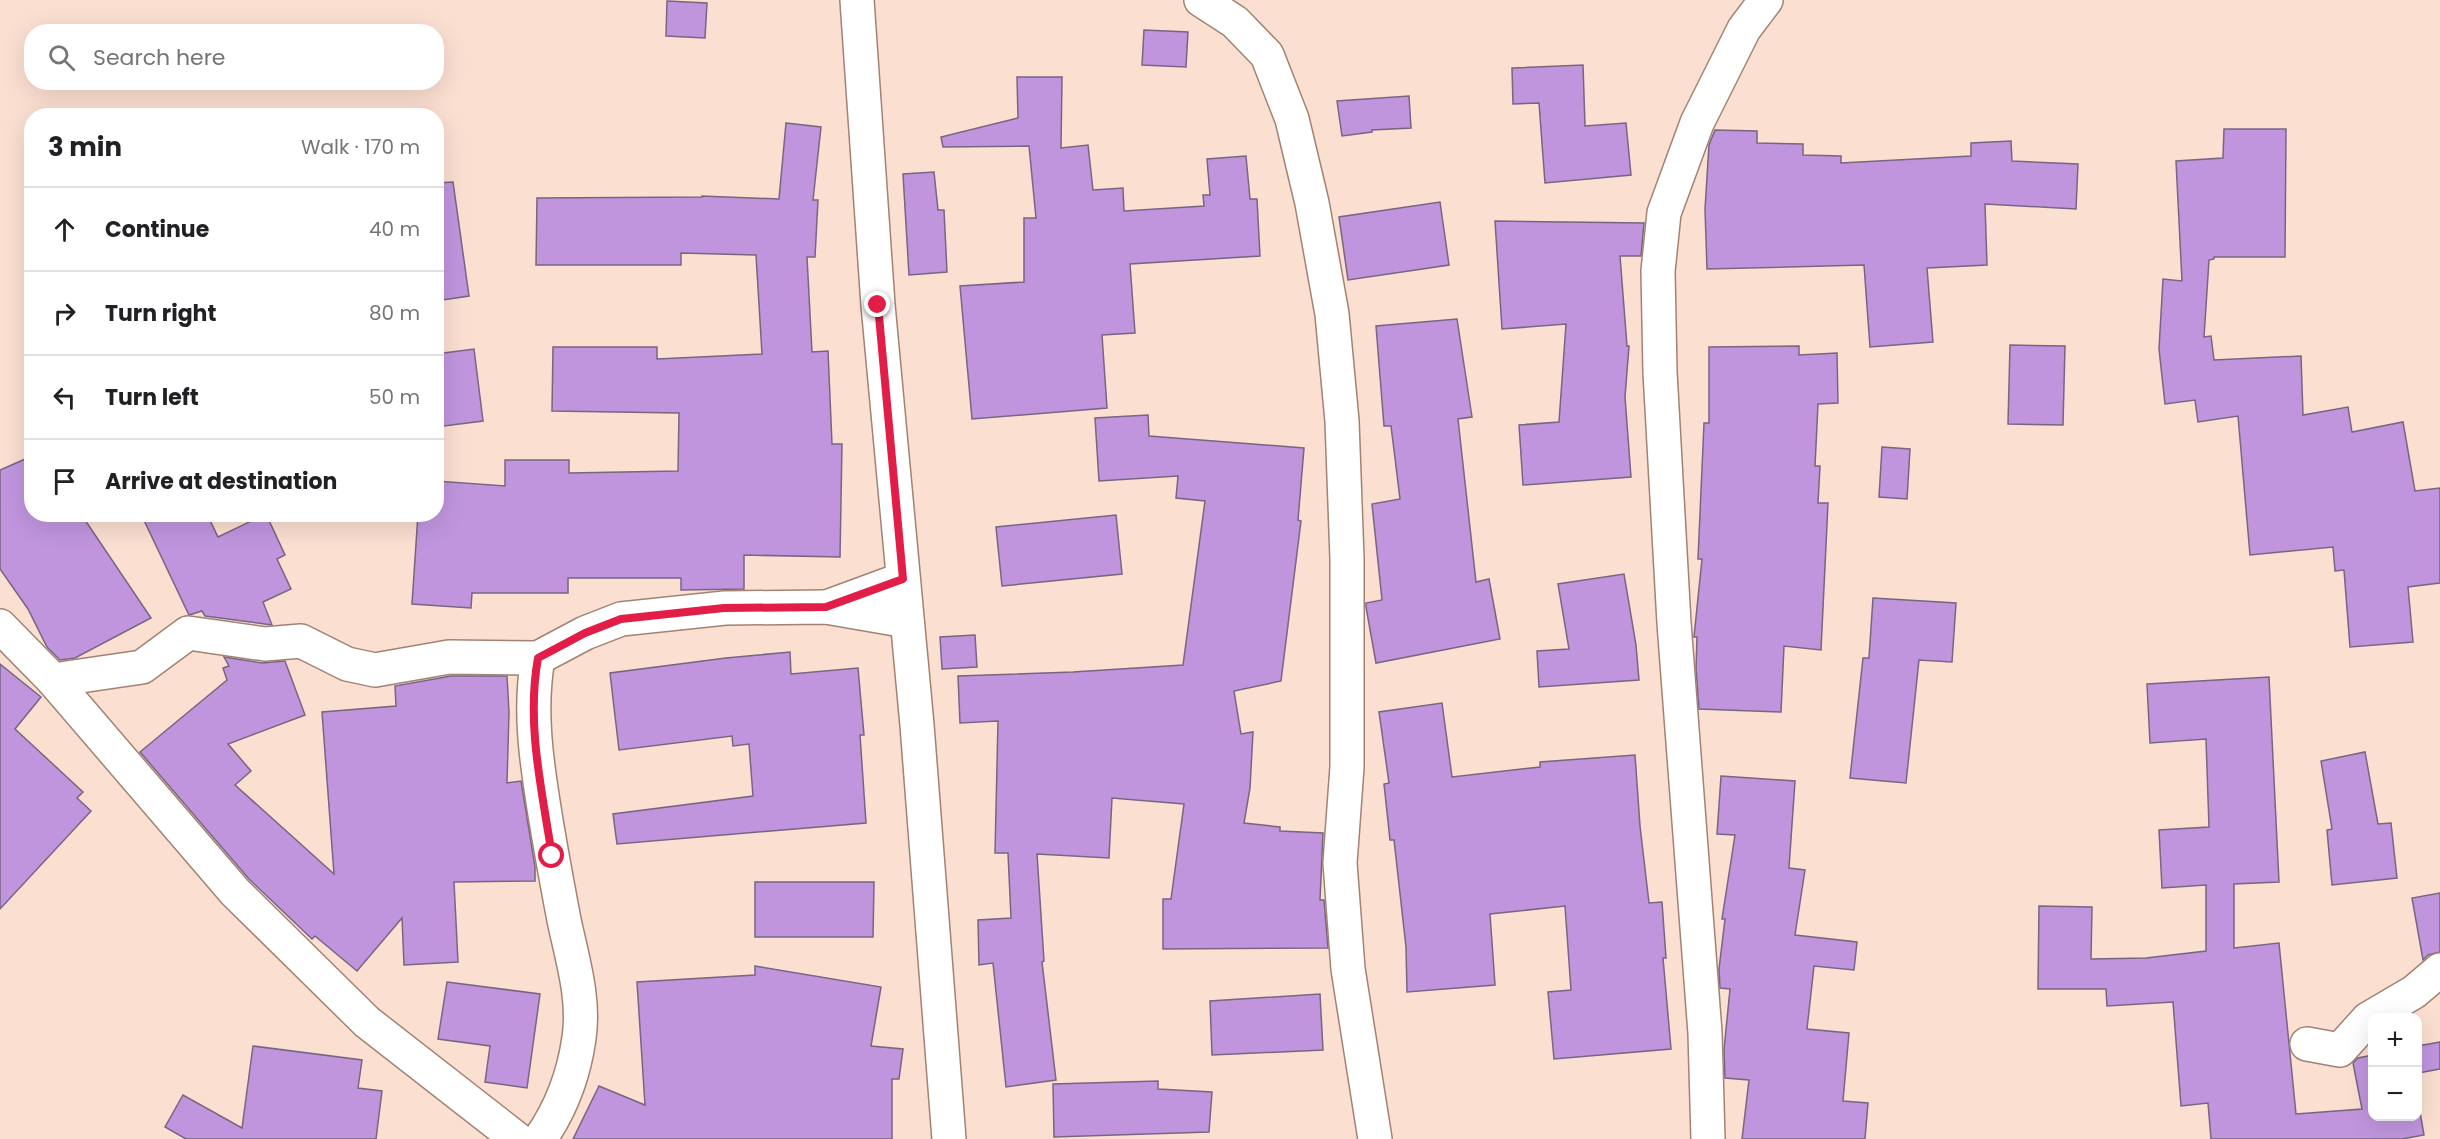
<!DOCTYPE html>
<html lang="en">
<head>
<meta charset="utf-8">
<style>
  :root { --surface:#fff; --page:#f6f6f6; --text:#202124; --muted:#757577; --line:#e0e0e0 }
  body { margin:0; font-family:Poppins,sans-serif; background:var(--page); color:var(--text) }
  .controls { position:absolute; right:18px; bottom:18px; display:grid; overflow:hidden; border-radius:12px; box-shadow:0 6px 24px #0002 }
  .controls button { width:54px; height:54px; display:grid; place-items:center; padding:0; border:0; border-bottom:2px solid var(--line); background:var(--surface); color:var(--text); font:30px sans-serif }
  .stop { position:absolute; width:18px; height:18px; margin:-14px; border:4px solid #e11d48; border-radius:50%; background:#fff }
  .stop.end { background:#e11d48; border-color:#fff; box-shadow:0 2px 6px #0008 }
  .list { margin:0; padding:0; list-style:none }
  h2 { display:flex; justify-content:space-between; align-items:center; height:78px; margin:0; padding:0 24px; font-size:26px }
  h2 small { font-size:20px; font-weight:400; color:var(--muted) }
  .list li { display:grid; grid-template-columns:39px 1fr auto; gap:18px; align-items:center; box-sizing:border-box; height:84px; padding:0 24px; border-top:2px solid var(--line) }
  .list b { display:block; font-size:22px; white-space:nowrap }
  .list em { font-size:20px; font-style:normal; color:var(--muted) }
  .icon { flex:none; width:33px; height:33px; fill:none; stroke:currentColor; stroke-width:2; stroke-linecap:round; stroke-linejoin:round }
  .map { position:relative; flex:none; width:2440px; height:1139px; overflow:hidden }
  .search { position:absolute; background:var(--surface); box-shadow:0 6px 24px #0002; left:24px; top:24px; width:420px; height:66px; display:flex; align-items:center; gap:15px; box-sizing:border-box; padding:0 21px; border-radius:24px; color:var(--muted); font-size:22px }
  .panel { position:absolute; background:var(--surface); box-shadow:0 6px 24px #0002; left:24px; top:108px; width:420px; height:414px; border-radius:24px }
  .map>svg:first-child { display:block }
</style>
</head>
<body>
<div class="map">
<svg width="2440" height="1139" viewBox="0 0 2440 1139">
  <rect width="100%" height="100%" fill="#fbdfd1"/>
  <g fill="#c095de" stroke="#766681" stroke-width="1.5">
    <path d="M667,1L707,3L705,38L666,36Z"/>
    <path d="M1144,30L1188,32L1186,67L1142,65Z"/>
    <path d="M1583,65L1585,126L1626,123L1631,175L1545,183L1539,103L1513,104L1512,68Z"/>
    <path d="M1017,77H1062L1061,148L1088,145L1093,190L1123,188L1124,211L1204,206L1203,195H1210L1207,159L1246,156L1250,199H1257L1260,256L1130,264L1135,333L1102,335L1107,408L972,419L960,286L1024,282V218H1036L1029,146L943,147L941,137L1018,118Z"/>
    <path d="M1409,96L1411,128L1372,130V132L1342,136L1337,101Z"/>
    <path d="M786,123L821,127L813,200H818L815,257H807L812,352L828,351L832,444H842L840,557L744,555V589L681,590V578H568V593H472L471,608L412,604L418,514H436V481L505,486V460H569V473L678,471L679,413L552,411L553,347H657V359L762,354L756,255L681,253V265H536L537,198L702,197V196L779,199Z"/>
    <path d="M2224,129H2286L2285,257H2214V259L2209,260L2204,337L2211,336L2214,360L2301,356L2303,415L2348,407L2352,432L2403,422L2415,491L2440,488V583L2408,587L2413,642L2350,647L2344,570L2335,571L2333,547L2250,555L2238,416L2198,422L2195,400L2165,404L2159,349L2163,279L2182,281L2176,161L2223,158Z"/>
    <path d="M1715,130L1757,131V143L1803,144V155L1841,156V163L1971,156V143L2011,141L2012,161L2078,164L2076,209L1985,204L1987,265L1927,268L1933,342L1870,347L1864,265L1707,269L1705,209L1709,145Z"/>
    <path d="M934,172L938,210H944L947,272L909,275L903,174Z"/>
    <path d="M453,182L469,296L436,301V183Z"/>
    <path d="M1440,202L1449,265L1348,280L1339,217Z"/>
    <path d="M1495,221L1644,223L1641,256H1620L1627,346H1629L1625,397L1631,477L1523,485L1519,425L1559,422L1566,324L1502,329Z"/>
    <path d="M1457,319L1472,417L1458,419L1476,582L1489,579L1500,639L1376,663L1366,607V603L1382,600L1372,504L1400,499L1391,426H1384L1376,326Z"/>
    <path d="M2010,345L2065,346L2063,425L2008,424Z"/>
    <path d="M1799,346V355L1837,353L1838,403L1818,404L1815,466H1820L1818,503H1828L1821,650L1784,646L1781,712L1699,709L1696,669L1697,637H1694L1702,559H1698L1704,423H1709V347Z"/>
    <path d="M474,349L483,421L436,427V354Z"/>
    <path d="M1148,415L1149,436L1304,448L1298,520L1301,521L1281,681L1234,691L1241,734L1253,732L1250,788L1244,823L1280,827V831L1323,833L1320,900H1324L1328,948L1163,949V899H1171L1184,804L1112,798L1109,858L1037,854L1044,961L1042,962L1056,1080L1006,1087L993,963L979,965L978,920L1011,918L1008,853H995L998,721L960,723L958,676L1073,672L1183,665L1205,501L1176,498L1178,476L1099,481L1095,418Z"/>
    <path d="M1882,447L1910,449L1907,499L1879,497Z"/>
    <path d="M32,456V514H81L151,618L75,658L60,660L47,647L28,609L0,569V470Z"/>
    <path d="M141,514H207L218,537L266,514L285,555L277,559L291,589L263,602L272,625L205,616L202,611L189,615Z"/>
    <path d="M1116,515L1122,574L1002,586L996,527Z"/>
    <path d="M1624,574L1636,645L1639,680L1539,687L1537,651L1569,649L1558,584Z"/>
    <path d="M1873,598L1956,603L1952,662L1919,660L1906,783L1850,778L1863,658H1869Z"/>
    <path d="M975,635L977,667L942,669L940,637Z"/>
    <path d="M790,652L791,674L858,668L864,735H860L866,823L617,844L613,814L753,796L749,744L733,746L732,736L619,750L610,673L726,658Z"/>
    <path d="M224,657L262,663L285,661L305,715L228,744L251,771L235,785L334,874L322,712L396,706L395,686L451,676H507L509,712L507,783L521,781L535,867V881L454,882L458,962L404,965L402,918L357,971L315,936L312,939L249,879L140,752L227,680L223,668L229,666Z"/>
    <path d="M0,664L41,697L15,729L83,792L77,798L91,811L0,909Z"/>
    <path d="M2269,677L2279,882L2234,884V948L2279,943L2296,1114L2362,1109L2353,1063L2358,1058L2373,1055V1116H2418V1101L2424,1135L2402,1139H2211L2208,1103L2181,1106L2173,1002L2107,1006L2106,989H2038L2039,906L2092,907L2091,959L2146,958L2206,951V885L2162,888L2159,830L2209,827L2206,739L2150,743L2147,684Z"/>
    <path d="M1442,703L1452,777L1540,767V762L1635,755L1640,826L1649,903L1662,902L1666,958H1663L1671,1049L1554,1059L1548,992L1571,990L1565,906L1490,914L1495,985L1407,992L1406,947L1394,840H1390L1384,784L1389,783L1379,712Z"/>
    <path d="M2365,752L2378,824L2391,823L2397,878L2332,885L2327,830L2332,829L2321,761Z"/>
    <path d="M1721,776L1795,781L1789,868L1805,870L1795,935L1857,942L1854,970L1814,966L1807,1029L1849,1033L1843,1101L1868,1103L1865,1139H1742L1749,1080L1725,1078L1724,1050L1730,989L1720,988L1719,969L1725,919H1722L1735,835L1717,834Z"/>
    <path d="M755,882H874L873,937H755Z"/>
    <path d="M2440,893V952L2428,955L2423,960L2412,898Z"/>
    <path d="M755,966L881,987L871,1046L903,1049L899,1079H892V1139H573L599,1086L645,1105L637,982L755,975Z"/>
    <path d="M447,982L540,994L527,1088L485,1082L490,1046L438,1039Z"/>
    <path d="M1320,994L1323,1050L1212,1055L1210,1001Z"/>
    <path d="M2440,1042V1069L2418,1073V1046Z"/>
    <path d="M253,1046L362,1060L358,1088L382,1091L376,1139H186L165,1127L183,1095L242,1128Z"/>
    <path d="M1158,1081V1089L1212,1092L1209,1132L1054,1137L1053,1084Z"/>
  </g>
  <g fill="none" stroke-linecap="round" stroke-linejoin="round">
    <g stroke="#a28373" stroke-width="36">
      <g id="minor">
        <path d="M857,0L878,305L917,725L949,1139"/>
        <path d="M1201,0L1235,22L1267,55L1292,119L1312,203L1332,314L1342,421L1347,559V767L1340,863L1348,969L1375,1139"/>
        <path d="M827,607L903,579"/>
        <path d="M0,626L53,680L235,892L367,1022L517,1139"/>
        <path d="M538,658C529,709 536,758 544,808C550,846 557,883 564,920C572,958 585,999 579,1038C574,1074 561,1109 540,1139"/>
        <path d="M53,680L142,667L188,633L265,644L301,641L347,664L375,670L449,657L538,658L585,633L621,619L725,608L826,607L907,621"/>
        <path d="M2307,1044L2340,1050L2368,1019L2414,992L2440,970"/>
        <path d="M1708,1139L1705,1033L1674,623L1660,372L1658,271L1664,213L1697,123L1744,29L1766,0"/>
      </g>
    </g>
    <use href="#minor" stroke="#fff" stroke-width="33"/>
  </g>
  <g fill="none" stroke-linecap="round" stroke-linejoin="round">
    <path stroke="#e11d48" stroke-width="8" d="M552,856C542,790 526,724 538,658L585,633L621,619L724,608L826,607L903,579L878,305"/>
  </g>
</svg>
<div class="controls">
<button>+</button>
<button>−</button>
</div>
<div class="stop" style="left:552px;top:856px"></div>
<div class="stop end" style="left:878px;top:305px"></div>
<div class="search"><svg class="icon" aria-label="search" viewBox="0 0 24 24"><circle cx="10" cy="10" r="6"/><path d="M15 15l6 6"/></svg>Search here</div>
<section class="panel">
<h2>3 min<small>Walk · 170 m</small></h2>
<ul class="list">
<li><svg class="icon" aria-label="ahead" viewBox="0 0 24 24"><path d="M12 20V5M6 11l6-6 6 6"/></svg><div><b>Continue</b></div><em>40 m</em></li>
<li><svg class="icon" aria-label="right" viewBox="0 0 24 24"><path d="M7 20v-9h11M14 6l5 5-5 5"/></svg><div><b>Turn right</b></div><em>80 m</em></li>
<li><svg class="icon" aria-label="left" viewBox="0 0 24 24"><path d="M17 20v-9H6M10 6l-5 5 5 5"/></svg><div><b>Turn left</b></div><em>50 m</em></li>
<li><svg class="icon" aria-label="arrive" viewBox="0 0 24 24"><path d="M6 21V4h12l-3 4 3 4H6"/></svg><div><b>Arrive at destination</b></div></li>
</ul>
</section>
</div>
</body>
</html>
